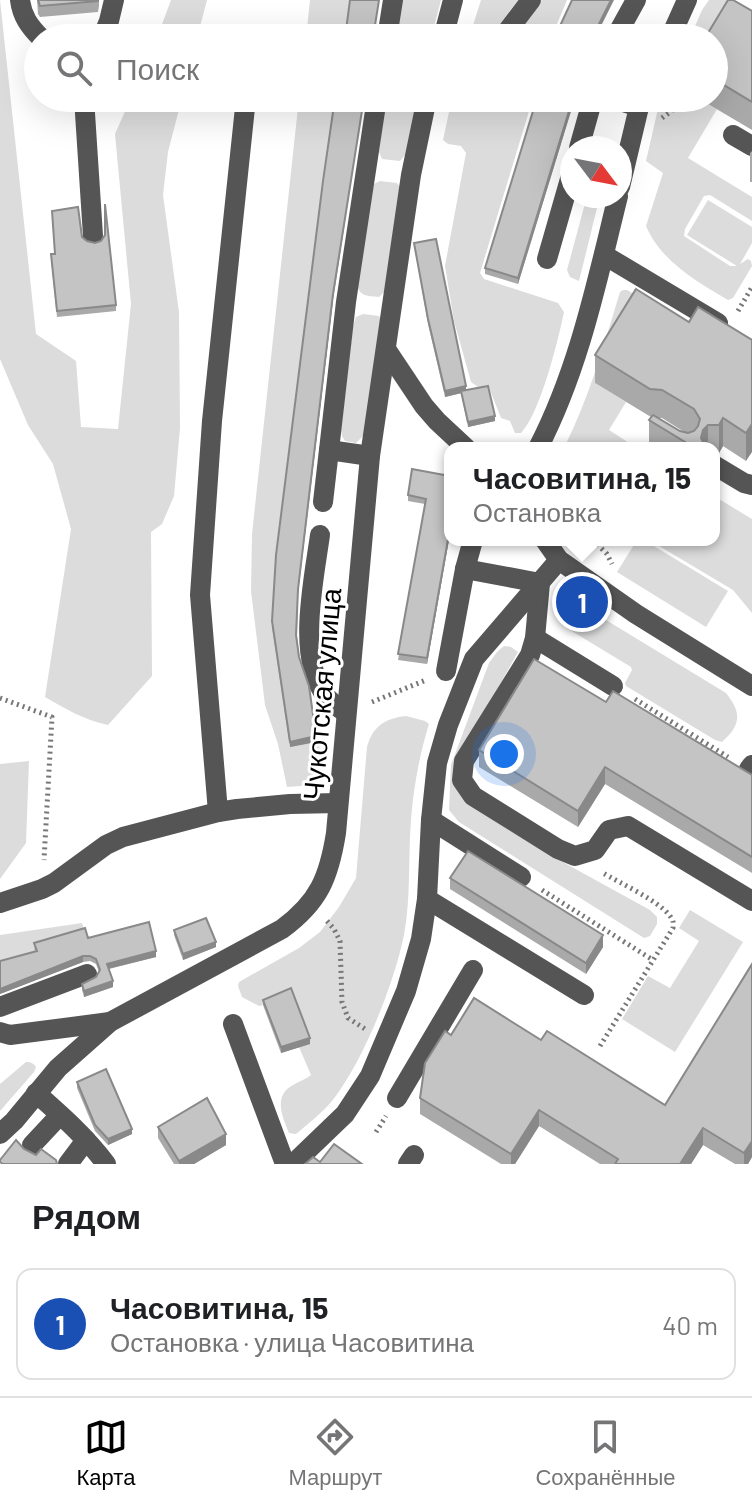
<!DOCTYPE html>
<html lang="ru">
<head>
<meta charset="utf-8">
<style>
  :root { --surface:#fff; --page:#f2f2f2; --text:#202124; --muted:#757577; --line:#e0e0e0; --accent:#000 }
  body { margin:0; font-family:Barlow,sans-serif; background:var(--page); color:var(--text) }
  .compass { position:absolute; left:560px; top:136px; width:72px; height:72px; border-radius:50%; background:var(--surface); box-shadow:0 8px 32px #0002; rotate:122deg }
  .you { position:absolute; left:504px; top:754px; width:28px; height:28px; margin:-20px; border:6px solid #fff; border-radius:50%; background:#1a73e8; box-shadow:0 0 0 12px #1a73e833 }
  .badge { display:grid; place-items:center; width:52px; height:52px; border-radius:50%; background:var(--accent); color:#fff; font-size:26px; font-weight:700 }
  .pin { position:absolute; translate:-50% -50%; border:4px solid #fff; box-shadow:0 2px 8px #0006 }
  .popup { position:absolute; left:444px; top:442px; width:276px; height:104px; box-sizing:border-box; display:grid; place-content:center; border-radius:16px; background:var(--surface); filter:drop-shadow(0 2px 6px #0005); font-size:26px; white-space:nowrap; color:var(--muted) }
  .popup b { font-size:30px; color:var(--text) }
  .popup::after { content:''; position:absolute; left:50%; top:100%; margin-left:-16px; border:16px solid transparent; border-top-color:var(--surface) }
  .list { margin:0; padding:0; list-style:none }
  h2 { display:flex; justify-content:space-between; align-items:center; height:104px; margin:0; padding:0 32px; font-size:34px }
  h2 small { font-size:26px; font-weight:400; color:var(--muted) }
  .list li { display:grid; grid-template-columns:52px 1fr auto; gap:24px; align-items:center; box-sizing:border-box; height:112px; margin:0 16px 16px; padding:0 16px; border:2px solid var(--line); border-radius:16px }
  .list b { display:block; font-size:30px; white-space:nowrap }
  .list p { margin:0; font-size:26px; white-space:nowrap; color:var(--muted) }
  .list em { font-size:26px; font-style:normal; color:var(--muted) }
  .icon { flex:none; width:44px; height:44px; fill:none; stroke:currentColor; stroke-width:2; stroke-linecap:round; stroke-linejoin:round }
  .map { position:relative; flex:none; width:752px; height:1164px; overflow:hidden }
  .search { position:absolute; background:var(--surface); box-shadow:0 8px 32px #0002; left:24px; right:24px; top:24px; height:88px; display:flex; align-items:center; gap:20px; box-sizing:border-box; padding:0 28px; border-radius:44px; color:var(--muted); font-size:30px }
  .sheet { height:232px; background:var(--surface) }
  nav { display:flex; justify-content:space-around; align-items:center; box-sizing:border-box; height:112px; border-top:2px solid var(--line); background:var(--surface); font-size:22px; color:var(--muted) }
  nav a { display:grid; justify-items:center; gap:4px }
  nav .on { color:var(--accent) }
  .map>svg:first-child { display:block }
</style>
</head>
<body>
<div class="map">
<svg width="752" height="1164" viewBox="0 0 752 1164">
  <rect width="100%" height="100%" fill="#fff"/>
  <g fill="#dcdcdc">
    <path d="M0,0L36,334L76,361L81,427L118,429L131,304L115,134L131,98H182L168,152L163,195L179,312L180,428L174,496L162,524L151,532L152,676L108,725C84,720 66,709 45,697L71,529L53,464L28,425L0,359Z"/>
    <path d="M171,0H207L197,38H157Z"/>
    <path d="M310,0H351L345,38H306Z"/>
    <path d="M401,0H441L431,38H395Z"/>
    <path d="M481,0H518L489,38H469Z"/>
    <path d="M542,0H567L551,38H513Z"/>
    <path d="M709,0H733L752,11L714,38H690L702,10Z"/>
    <path d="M299,98H336L276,560L290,747L320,741C319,750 319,776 313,781C308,787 294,786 287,787L278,744L265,705L251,591L252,534Z"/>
    <path d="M386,98H417L405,155L400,161L382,159L379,152Z"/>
    <path d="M452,98H533L480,273L484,279L558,303L564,312C558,341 540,414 521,433H515L510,421L501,418L488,385L478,387L471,382L454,321L445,266L466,153L461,146L448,144L443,140Z"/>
    <path d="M663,98H698L717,109L688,158L752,197V221L710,195L704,196L685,229L684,236L730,266H737L687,235L708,200L752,227V243L740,264L748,259L751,261L752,266L733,298L728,300C696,281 661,261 646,226L663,173L646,161L657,113Z"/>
    <path d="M380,181L397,183L400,187L384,292L379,297C367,296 359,296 357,284L374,184Z"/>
    <path d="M587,196H600L579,281L570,277L567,270Z"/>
    <path d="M623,290H627L700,333L595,383L626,402L609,430L637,448H564C589,398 604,345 620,292Z"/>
    <path d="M363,314L379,316L382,322L364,435L356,443L345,441L342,436L341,429L353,326L356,317Z"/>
    <path d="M714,496L752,519V613L733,590L649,540H714Z"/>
    <path d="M637,540H644L728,591L706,627L617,572Z"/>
    <path d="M578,603L726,693C742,713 741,725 722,742L715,740L626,686L625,683L632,670L631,667L570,630L562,622L563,613L568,605Z"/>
    <path d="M504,646L511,647L518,652L457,760L454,786L467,802L550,855L650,910L657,917V924L650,936L644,938L459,822L449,810L451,765L489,663L497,652Z"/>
    <path d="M406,716L425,721L429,724C419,757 414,785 411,820C408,858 411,897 404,935C394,984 363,1062 332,1101C322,1113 308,1124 296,1134L289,1133C282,1116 273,1096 293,1085C300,1081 306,1079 311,1075L299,1047L309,1044L300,1013L263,1005L259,1006L242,997L238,986L239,982L299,948L320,932L339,907L356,878L367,747C372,727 385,718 406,716Z"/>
    <path d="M29,761L26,843L0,879V764Z"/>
    <path d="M690,910L743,942L675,1052L622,1019L648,976L670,988L699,941L679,928Z"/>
    <path d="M82,923L85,933L35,948L37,957L0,967V935Z"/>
    <path d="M26,1062C31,1062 33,1063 36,1067L34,1072L0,1111V1084Z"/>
  </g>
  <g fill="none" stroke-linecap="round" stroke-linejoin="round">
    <g stroke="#777" stroke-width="5" stroke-dasharray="2 4" stroke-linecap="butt">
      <path d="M662,118L674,109L677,98"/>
      <path d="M738,311L752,287"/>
      <path d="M593,540L607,554L612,564"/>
      <path d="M0,698L52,717L44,860"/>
      <path d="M635,699L728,757"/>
      <path d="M372,702L426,680"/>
      <path d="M542,890L653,960"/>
      <path d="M327,921L334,929L340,941L342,1002L348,1018L365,1029"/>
      <path d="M600,1046L673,928C673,922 674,921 670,916C659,901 620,883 603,873"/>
      <path d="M376,1132L386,1116"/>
    </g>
    <g stroke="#555" stroke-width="20">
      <path d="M20,0C22,16 29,26 41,38"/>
      <path d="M102,38L109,21L114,0"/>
      <path d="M387,38L393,0"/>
      <path d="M443,38L453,0"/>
      <path d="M502,38L531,0"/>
      <path d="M615,38L636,0"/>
      <path d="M670,38L687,0"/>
      <path d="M84,98L93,236"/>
      <path d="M610,98L639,107"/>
      <path d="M733,135L752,146"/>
      <path d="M579,148L593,98"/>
      <path d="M620,187L639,107L643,98"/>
      <path d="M604,255L718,323"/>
      <path d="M547,259L572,172"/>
      <path d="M386,349L424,406L437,421L466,448"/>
      <path d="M538,448C579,369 597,281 618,196"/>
      <path d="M370,456L329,450L346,302L377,98"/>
      <path d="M714,465L744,483L752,485"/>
      <path d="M323,502L329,450"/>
      <path d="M320,535C314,579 296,659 326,696C331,703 340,708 346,713"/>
      <path d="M473,540L465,569L540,583L535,638L530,655L464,761L462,780L473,796L558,849L575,856L595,850L609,830L628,826L752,901"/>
      <path d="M545,540L559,560L596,586L636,614L752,686"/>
      <path d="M535,638L613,686"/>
      <path d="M446,671L465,569"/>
      <path d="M749,769L752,765"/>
      <path d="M218,812L200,595L212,421L246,98"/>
      <path d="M431,820L521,877"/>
      <path d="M427,899L584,995"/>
      <path d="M0,903L42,889L54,883L106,845L123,837L218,812L237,809L290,804L338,803"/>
      <path d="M0,1007L87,974"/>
      <path d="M233,1024L285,1164"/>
      <path d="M0,1032L10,1035L110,1022"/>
      <path d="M36,1093C61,1115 86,1137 106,1164"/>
      <path d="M397,1098L473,970"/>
      <path d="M0,1134L14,1121L58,1068L110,1022L282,929C319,902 329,877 336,833L370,456L411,175L427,98"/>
      <path d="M32,1145L60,1115"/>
      <path d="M68,1164L86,1140"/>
      <path d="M293,1164L345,1114L370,1076L406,991L421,939L427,899L431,820L437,763L448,725L474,659L559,560"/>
      <path d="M408,1164L414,1155"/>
    </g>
  </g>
  <g fill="#a9a9a9" fill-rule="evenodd">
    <path d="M37,0H99V6L98,12L40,17L38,14Z"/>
    <path d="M752,11V130L698,98H714V38Z"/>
    <path d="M537,98H575L518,284L485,274V268Z"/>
    <path d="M752,151V182H750V153Z"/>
    <path d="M82,237L116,305V311L57,317L51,260L55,254Z"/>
    <path d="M414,243L466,390L495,421L468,427L461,393L445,397L428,324Z"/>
    <path d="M333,300L298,594L297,636L299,657L316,742L290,747L272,627L276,555Z"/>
    <path d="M689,322L752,340L746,461L723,446L719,453H714V448H649V420L651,417L595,383V355ZM657,418H662L686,433L680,431Z"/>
    <path d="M450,476V534L427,664L398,660L425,504L408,501V495Z"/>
    <path d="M606,702L752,775V873L605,784L578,827L479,767V750Z"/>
    <path d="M450,878L603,947L586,974L450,889Z"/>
    <path d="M174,930L216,947L183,960L174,935Z"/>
    <path d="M88,938L156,957L109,969L113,987L84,997L82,990V984L96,977L99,972L96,964L90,961L83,962L0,994V961L35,952L34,943Z"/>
    <path d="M752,964V1157L748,1164H735L703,1145L691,1164H600L539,1126L515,1164H501L420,1114V1098L451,1035L541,1040L665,1105Z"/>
    <path d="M263,1000L310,1044L281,1053L263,1005Z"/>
    <path d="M77,1082L132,1134L108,1145L95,1131L77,1088Z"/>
    <path d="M158,1127L226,1145L194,1164H174L158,1138Z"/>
  </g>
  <g fill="#898989">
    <path d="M611,0H614L595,38H592Z"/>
    <path d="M364,98L333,300L298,594L333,294Z"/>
    <path d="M573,98H575L518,284V278Z"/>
    <path d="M466,386V392L445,397V391Z"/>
    <path d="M495,416V421L468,427V422Z"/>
    <path d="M723,418V446L719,453V425Z"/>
    <path d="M752,424V452L746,461V433Z"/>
    <path d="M708,425V448H701V438L703,430Z"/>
    <path d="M450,528V534L427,664V658Z"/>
    <path d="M316,736V742L290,747V742Z"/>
    <path d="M605,767V784L578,827V811Z"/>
    <path d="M603,935V947L586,974V963Z"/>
    <path d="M216,942V947L183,960V954Z"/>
    <path d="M156,951V957L107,969V964Z"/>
    <path d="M83,956V962L0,994V989Z"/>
    <path d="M113,981V987L84,997V991Z"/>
    <path d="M310,1038V1044L281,1053V1047Z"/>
    <path d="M539,1110V1126L515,1164H511V1154Z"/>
    <path d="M703,1128V1145L691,1164H680Z"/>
    <path d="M132,1129V1134L108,1145V1139Z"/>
    <path d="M226,1134V1145L194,1164H179V1161Z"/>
    <path d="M752,1141V1157L748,1164H744V1153Z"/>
  </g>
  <g fill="#c4c4c4" stroke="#898989" stroke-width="2">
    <path d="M38,0H98V1L40,6Z"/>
    <path d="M350,0H379L373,38H345Z"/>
    <path d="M572,0H611L592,38H556L559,28Z"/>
    <path d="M728,0H733L752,11V102L714,79V38H705Z"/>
    <path d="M335,98H364L333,294L298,589L296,635L299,657L309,686L316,736L290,742L272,621L276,555L323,181Z"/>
    <path d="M537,98H573L518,278L485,268Z"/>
    <path d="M105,204L116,305L57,311L51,254H55L52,211L78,207L82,237L87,241L95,243L101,241L105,235Z"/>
    <path d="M436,239L466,386L445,391L428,319L414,243Z"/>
    <path d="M636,289L689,322L698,307L752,340V424L746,433L723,418L719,425H708L703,430L701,438L705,446L704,448H695L649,420L653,415L680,431L688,433L694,431L698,426L700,419L694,409L662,390L650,389L595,355Z"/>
    <path d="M488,386L495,416L468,422L461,391Z"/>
    <path d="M412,469L450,476V528L427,658L398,654L426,499L408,495Z"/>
    <path d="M534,659L606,702L613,691L752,775V857L605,767L578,811L479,750Z"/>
    <path d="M468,851L603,935L586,963L450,878Z"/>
    <path d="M206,918L216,942L183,954L174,930Z"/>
    <path d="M149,922L156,951L107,964L113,981L84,991L82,984L96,977L100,970L96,959L90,956H83L0,989V961L37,951L34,943L85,928L88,938Z"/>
    <path d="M752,964V1141L744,1153L703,1128L680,1164H615L618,1159L539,1110L511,1154L420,1098L425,1063L445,1031L451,1035L474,998L541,1040L547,1031L665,1105Z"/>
    <path d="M291,988L310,1038L281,1047L263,1000Z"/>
    <path d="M106,1069L132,1129L108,1139L95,1125L77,1082Z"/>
    <path d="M207,1098L226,1134L179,1161L158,1127Z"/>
    <path d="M16,1140L24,1149L36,1155L41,1149L56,1160L57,1164H3L0,1162V1160Z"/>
    <path d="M334,1144L362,1164H305L313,1157L320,1162Z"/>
  </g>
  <g text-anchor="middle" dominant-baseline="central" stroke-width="6" stroke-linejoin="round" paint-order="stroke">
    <g font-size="28" fill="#000" stroke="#fff">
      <text transform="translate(321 694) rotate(-85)">Чукотская улица</text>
    </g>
  </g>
</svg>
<svg class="compass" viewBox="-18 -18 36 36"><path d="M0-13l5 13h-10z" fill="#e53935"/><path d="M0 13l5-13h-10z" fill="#757577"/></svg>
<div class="you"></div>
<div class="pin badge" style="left:582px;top:602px;background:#1a4fb4">1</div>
<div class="popup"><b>Часовитина, 15</b>Остановка</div>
<div class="search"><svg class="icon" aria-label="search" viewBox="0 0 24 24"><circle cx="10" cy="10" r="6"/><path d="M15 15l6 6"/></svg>Поиск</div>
</div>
<section class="sheet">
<h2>Рядом<small></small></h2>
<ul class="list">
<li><span class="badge" style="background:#1a4fb4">1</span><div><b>Часовитина, 15</b><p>Остановка · улица Часовитина</p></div><em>40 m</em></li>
</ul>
</section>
<nav>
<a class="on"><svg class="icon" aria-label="map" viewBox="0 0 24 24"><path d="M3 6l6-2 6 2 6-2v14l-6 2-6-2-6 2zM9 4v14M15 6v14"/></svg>Карта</a>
<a><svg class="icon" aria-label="directions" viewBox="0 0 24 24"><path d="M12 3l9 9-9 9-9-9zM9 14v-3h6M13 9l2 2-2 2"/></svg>Маршрут</a>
<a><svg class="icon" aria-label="saved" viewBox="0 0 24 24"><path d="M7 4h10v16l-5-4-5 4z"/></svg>Сохранённые</a>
</nav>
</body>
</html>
